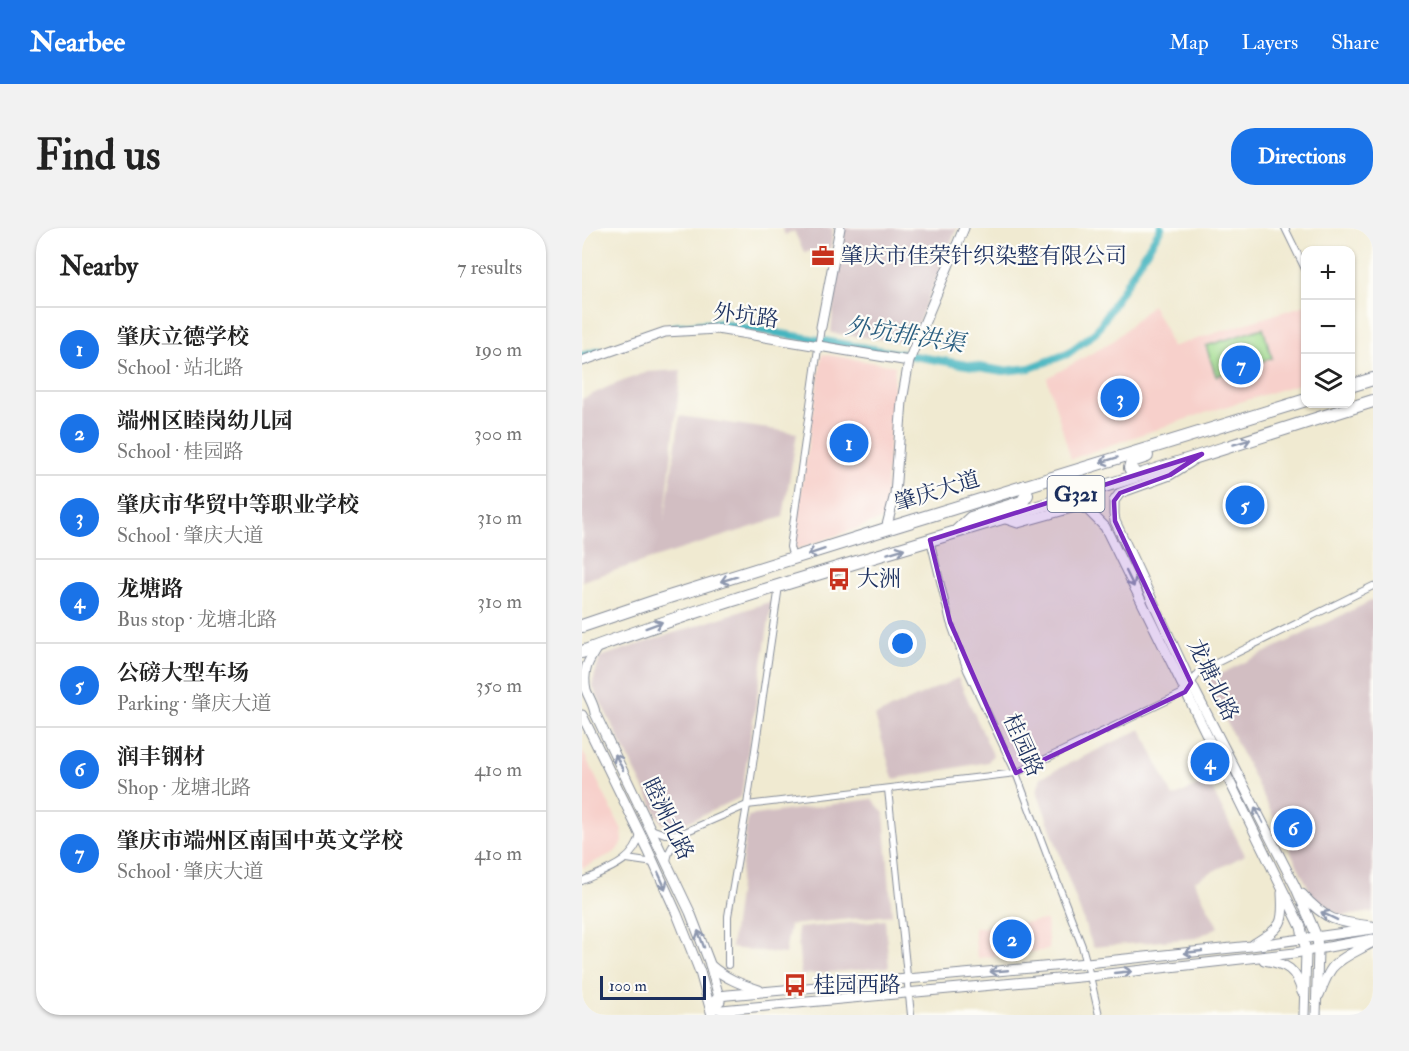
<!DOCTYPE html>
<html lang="en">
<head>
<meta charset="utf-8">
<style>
  :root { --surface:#fff; --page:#f2f2f2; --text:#222; --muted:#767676; --line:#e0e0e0; --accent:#1a73e8 }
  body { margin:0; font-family:"IM FELL Double Pica","Noto Serif SC",serif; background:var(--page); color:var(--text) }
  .controls { position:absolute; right:18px; top:18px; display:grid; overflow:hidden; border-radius:12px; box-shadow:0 2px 4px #0004 }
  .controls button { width:54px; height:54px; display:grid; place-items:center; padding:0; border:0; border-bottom:2px solid var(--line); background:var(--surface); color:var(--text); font:30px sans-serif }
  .scale { position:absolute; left:18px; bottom:15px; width:106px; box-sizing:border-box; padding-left:6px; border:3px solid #1b2f5e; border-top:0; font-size:16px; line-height:21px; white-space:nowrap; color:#1b2f5e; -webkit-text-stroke:4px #fdfcf7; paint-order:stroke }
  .you { position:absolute; left:321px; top:416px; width:21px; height:21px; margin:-15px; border:4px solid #fff; border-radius:50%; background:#1a73e8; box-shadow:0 0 0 9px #1a73e833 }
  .badge { display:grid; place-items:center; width:39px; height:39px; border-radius:50%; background:var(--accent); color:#fff; font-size:20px; font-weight:700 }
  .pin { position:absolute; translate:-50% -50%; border:3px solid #fff; box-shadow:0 2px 6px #0006 }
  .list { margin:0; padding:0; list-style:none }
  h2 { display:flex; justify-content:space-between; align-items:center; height:78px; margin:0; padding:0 24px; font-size:26px }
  h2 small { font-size:20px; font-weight:400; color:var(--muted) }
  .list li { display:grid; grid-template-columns:39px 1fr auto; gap:18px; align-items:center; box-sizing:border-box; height:84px; padding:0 24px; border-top:2px solid var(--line) }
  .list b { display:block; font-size:22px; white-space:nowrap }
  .list p { margin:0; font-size:20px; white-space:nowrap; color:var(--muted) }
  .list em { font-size:20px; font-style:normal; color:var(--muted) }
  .icon { flex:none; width:33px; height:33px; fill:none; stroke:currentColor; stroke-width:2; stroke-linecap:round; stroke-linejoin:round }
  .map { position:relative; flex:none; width:791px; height:787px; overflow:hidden; border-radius:24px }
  header { display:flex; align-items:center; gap:36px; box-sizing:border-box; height:84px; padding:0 30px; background:var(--accent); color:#fff }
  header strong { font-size:28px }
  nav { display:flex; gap:33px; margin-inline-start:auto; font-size:21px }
  .intro { display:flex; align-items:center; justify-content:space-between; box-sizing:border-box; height:144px; padding:0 36px }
  h1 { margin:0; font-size:42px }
  .button { padding:15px 27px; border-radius:24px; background:var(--accent); color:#fff; font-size:21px; font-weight:700 }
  main { display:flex; gap:36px; padding:0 36px }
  aside { flex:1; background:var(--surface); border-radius:24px; box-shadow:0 2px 4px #0004 }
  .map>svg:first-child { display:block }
</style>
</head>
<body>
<header>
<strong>Nearbee</strong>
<nav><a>Map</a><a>Layers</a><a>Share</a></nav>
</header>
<div class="intro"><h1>Find us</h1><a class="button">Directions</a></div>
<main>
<aside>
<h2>Nearby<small>7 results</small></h2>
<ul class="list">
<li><span class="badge">1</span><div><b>肇庆立德学校</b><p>School · 站北路</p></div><em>190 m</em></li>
<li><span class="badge">2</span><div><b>端州区睦岗幼儿园</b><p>School · 桂园路</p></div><em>300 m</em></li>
<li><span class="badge">3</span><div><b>肇庆市华贸中等职业学校</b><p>School · 肇庆大道</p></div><em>310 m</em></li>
<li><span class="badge">4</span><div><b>龙塘路</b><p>Bus stop · 龙塘北路</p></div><em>310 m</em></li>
<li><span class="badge">5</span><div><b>公磅大型车场</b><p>Parking · 肇庆大道</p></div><em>350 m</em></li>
<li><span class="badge">6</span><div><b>润丰钢材</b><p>Shop · 龙塘北路</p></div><em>410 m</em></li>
<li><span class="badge">7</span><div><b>肇庆市端州区南国中英文学校</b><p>School · 肇庆大道</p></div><em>410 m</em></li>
</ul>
</aside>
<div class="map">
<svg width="791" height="787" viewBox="0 0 791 787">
  <rect width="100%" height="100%" fill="#fdfcf7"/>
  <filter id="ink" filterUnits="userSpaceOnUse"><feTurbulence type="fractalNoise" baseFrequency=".0167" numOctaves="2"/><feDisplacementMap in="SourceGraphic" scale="12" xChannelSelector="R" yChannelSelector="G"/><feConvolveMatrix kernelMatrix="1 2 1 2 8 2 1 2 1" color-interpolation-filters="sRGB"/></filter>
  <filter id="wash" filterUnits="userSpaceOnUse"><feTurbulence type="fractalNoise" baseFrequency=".008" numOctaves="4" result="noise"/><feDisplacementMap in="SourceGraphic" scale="24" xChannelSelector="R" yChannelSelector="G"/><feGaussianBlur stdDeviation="1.35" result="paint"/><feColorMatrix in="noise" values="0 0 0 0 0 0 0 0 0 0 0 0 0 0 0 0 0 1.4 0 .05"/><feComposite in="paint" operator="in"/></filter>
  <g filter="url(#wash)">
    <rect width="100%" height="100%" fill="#f0ead1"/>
    <g fill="#f7d0cb">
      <path d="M570,77L583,101L589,119L723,77V154L610,189L489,231L465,150L530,114Z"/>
      <path d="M240,126L313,138L302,291L216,321L211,315Z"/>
      <path d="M0,522L40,602L41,614L33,624L0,640Z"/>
      <path d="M464,692L467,722L395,730L392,700Z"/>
    </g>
    <g fill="#d2bec2">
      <path d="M200,0H251L249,20L222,24L212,3L203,7Z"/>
      <path d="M258,0H375L328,115L249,105Z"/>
      <path d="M99,142L82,296L98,188L215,205L201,289L0,353V171L28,158L65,144Z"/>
      <path d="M791,372V684L770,687H757L731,669L624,453Z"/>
      <path d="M190,373L159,569L93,600L80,596L10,457L18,429Z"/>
      <path d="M376,450L411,527L406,534L311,551L293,488Z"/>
      <path d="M559,501L591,569L626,553L663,627L612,653L636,699L614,710L511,719L455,563L459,549Z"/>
      <path d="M290,571L302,585L310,687L208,697L203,726L149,720L166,588Z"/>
      <path d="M303,692L307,739L219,747L215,700Z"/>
    </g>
    <path fill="#a2dd90" stroke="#5e8677" stroke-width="1.5" d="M681,100L690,130L634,148L624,118Z"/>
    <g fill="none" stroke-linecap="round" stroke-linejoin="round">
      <g stroke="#46b5c0" stroke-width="8">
        <path d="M91,99L135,95L421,143L448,140L485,126L514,104L579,0"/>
        <path d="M0,128L17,123"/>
      </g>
    </g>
  </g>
  <g filter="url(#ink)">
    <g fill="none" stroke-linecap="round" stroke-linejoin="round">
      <g stroke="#868c98" stroke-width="8">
        <g id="street">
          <path d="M703,0L724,43"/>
          <path d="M348,312L368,394L385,442L434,545L466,630L500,718L508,748L517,787"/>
          <path d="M211,330L208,319L239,99"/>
          <path d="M306,561L329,787"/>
          <path d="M69,601L83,606H92L103,604L165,577L434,545L603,464L618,443L791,358"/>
          <path d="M45,631L72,635"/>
          <path d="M85,633C87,620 93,613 103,604"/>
          <path d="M0,653C23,642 52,635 58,607"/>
          <path d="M146,737V688L165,577L197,358"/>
        </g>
      </g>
      <g stroke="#868c98" stroke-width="11">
        <g id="secondary">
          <path d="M239,99L258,0"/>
          <path d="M0,133L83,104L135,101L327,133"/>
          <path d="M609,234L588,247L538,265L532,273V286L533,293L609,455L713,658L730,697L735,709L736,722L734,787"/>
          <path d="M421,290L436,295L497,278L506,282L523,299L719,699L724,724L722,787"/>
          <path d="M304,301L313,266L320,173L327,133L334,115L382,0"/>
          <path d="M16,418C6,433 0,443 4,462C7,470 12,477 13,485L108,684L128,736L138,773"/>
          <path d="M0,487L66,622L95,686L118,744L130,787"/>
          <path d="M720,666C744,693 755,694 790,698"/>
          <path d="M791,701L669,718L505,735L146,767L137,768L128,778L140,782L150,781L508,748L713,725L791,711"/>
          <path d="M672,716C700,698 702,698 700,665"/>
          <path d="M682,732C705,736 714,741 720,764"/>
          <path d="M128,737C143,750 158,756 177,762"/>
          <path d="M737,767C741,758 744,748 750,740C760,728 778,722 791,714"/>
        </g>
      </g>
      <g stroke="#868c98" stroke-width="14">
        <g id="highway">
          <path d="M768,158L791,151"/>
          <path d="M554,247L548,240L550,233L565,228"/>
          <path d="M376,302L389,290L440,274L445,267L443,258"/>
          <path d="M0,398L74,373L304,301L724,172"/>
          <path d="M0,424C130,375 264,338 397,297C529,257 660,214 791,173"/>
        </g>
      </g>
      <use href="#street" stroke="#fff" stroke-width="6"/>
      <use href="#secondary" stroke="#fff" stroke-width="9"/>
      <use href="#highway" stroke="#fff" stroke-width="12"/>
    </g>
    <defs><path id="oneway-shaft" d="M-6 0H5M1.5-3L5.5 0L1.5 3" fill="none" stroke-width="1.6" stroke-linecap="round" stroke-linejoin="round" transform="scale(1.5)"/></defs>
    <g stroke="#8d97ae">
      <use href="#oneway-shaft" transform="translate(660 214) rotate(-17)"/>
      <use href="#oneway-shaft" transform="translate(527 232) rotate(163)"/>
      <use href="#oneway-shaft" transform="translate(314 323) rotate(-17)"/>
      <use href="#oneway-shaft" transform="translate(234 324) rotate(162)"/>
      <use href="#oneway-shaft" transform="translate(147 351) rotate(163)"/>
      <use href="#oneway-shaft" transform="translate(548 351) rotate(64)"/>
      <use href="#oneway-shaft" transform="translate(72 397) rotate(-20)"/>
      <use href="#oneway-shaft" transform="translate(37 534) rotate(-116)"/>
      <use href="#oneway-shaft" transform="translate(677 587) rotate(-117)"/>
      <use href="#oneway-shaft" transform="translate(80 653) rotate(66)"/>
      <use href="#oneway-shaft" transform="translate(747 688) rotate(-154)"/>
      <use href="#oneway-shaft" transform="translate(119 711) rotate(-110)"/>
      <use href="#oneway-shaft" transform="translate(611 724) rotate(174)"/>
      <use href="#oneway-shaft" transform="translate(417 743) rotate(175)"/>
      <use href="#oneway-shaft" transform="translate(541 744) rotate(-6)"/>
    </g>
  </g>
  <path fill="#7b2cbf" fill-opacity="0.2" stroke="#7b2cbf" stroke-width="4.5" stroke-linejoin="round" d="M620,226L588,247L538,265L532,273L533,293L609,455L603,464L434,545L368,394L348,312Z"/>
  <defs>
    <g id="office-bare" transform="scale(1.8)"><path d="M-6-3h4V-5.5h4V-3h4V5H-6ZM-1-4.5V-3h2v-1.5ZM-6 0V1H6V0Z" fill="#c8321e" stroke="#fdfcf7" stroke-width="2.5" paint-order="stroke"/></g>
    <g id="bus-bare" transform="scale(1.8)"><path d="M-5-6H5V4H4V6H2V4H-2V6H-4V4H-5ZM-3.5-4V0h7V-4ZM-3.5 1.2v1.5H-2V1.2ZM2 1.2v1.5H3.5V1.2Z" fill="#c8321e" stroke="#fdfcf7" stroke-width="2.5" paint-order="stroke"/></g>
  </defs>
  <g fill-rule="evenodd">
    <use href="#office-bare" x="241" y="28"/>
    <use href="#bus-bare" x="257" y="351"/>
    <use href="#bus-bare" x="213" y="757"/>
  </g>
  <g text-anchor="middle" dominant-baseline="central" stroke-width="4.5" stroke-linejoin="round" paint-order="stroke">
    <rect fill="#fdfcf7" stroke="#5f6c8c" stroke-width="1.5" x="465.5" y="248" width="57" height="36" rx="4.5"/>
    <g font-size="21" font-weight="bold" fill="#1b2f5e">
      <text x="494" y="266">G321</text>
    </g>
    <g font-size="22" fill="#1b2f5e" stroke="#fdfcf7" text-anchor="start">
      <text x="259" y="28">肇庆市佳荣针织染整有限公司</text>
      <text x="275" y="351">大洲</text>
      <text x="231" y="757">桂园西路</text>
    </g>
    <g font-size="22" fill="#1b2f5e" stroke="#fdfcf7">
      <text transform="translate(164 88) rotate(7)">外坑路</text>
      <text transform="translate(355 263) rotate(-17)">肇庆大道</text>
      <text transform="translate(631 452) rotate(64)">龙塘北路</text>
      <text transform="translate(441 517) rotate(66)">桂园路</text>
      <text transform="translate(86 591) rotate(64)">睦洲北路</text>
    </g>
    <g font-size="24" font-style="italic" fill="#2a5e80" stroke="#fdfcf7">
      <text transform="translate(323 107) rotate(9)">外坑排洪渠</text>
    </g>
  </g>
</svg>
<div class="controls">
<button>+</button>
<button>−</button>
<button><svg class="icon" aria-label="layers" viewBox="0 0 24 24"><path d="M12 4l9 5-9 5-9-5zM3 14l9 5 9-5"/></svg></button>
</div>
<div class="scale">100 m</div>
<div class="you"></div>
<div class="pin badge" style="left:267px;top:215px">1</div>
<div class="pin badge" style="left:430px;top:711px">2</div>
<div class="pin badge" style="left:538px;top:170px">3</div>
<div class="pin badge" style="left:628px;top:534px">4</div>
<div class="pin badge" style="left:663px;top:277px">5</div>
<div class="pin badge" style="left:711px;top:600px">6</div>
<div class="pin badge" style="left:659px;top:137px">7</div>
</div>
</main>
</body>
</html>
